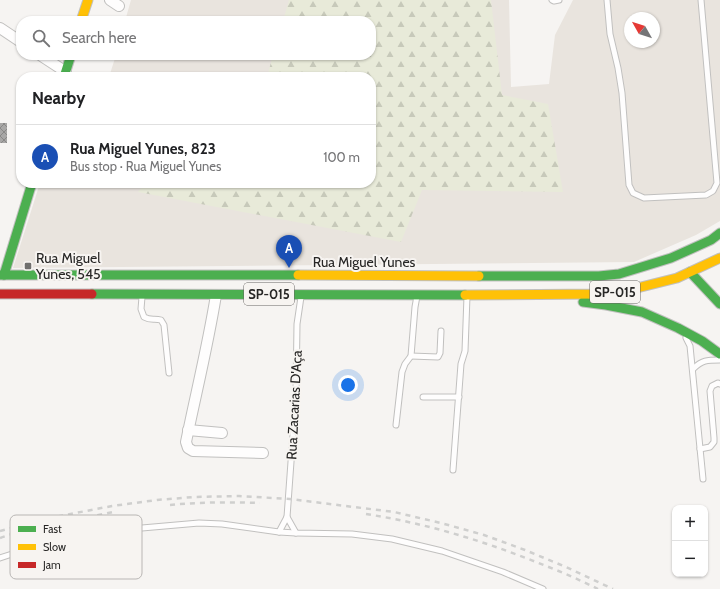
<!DOCTYPE html>
<html lang="en">
<head>
<meta charset="utf-8">
<style>
  :root { --surface:#fff; --page:#f6f6f6; --text:#202124; --muted:#757577; --line:#e0e0e0; --accent:#1a73e8 }
  body { margin:0; font-family:Cabin,sans-serif; background:var(--page); color:var(--text) }
  .controls { position:absolute; right:12px; bottom:12px; display:grid; overflow:hidden; border-radius:8px; box-shadow:0 1px 3px #0004 }
  .controls button { width:36px; height:36px; display:grid; place-items:center; padding:0; border:0; border-bottom:1px solid var(--line); background:var(--surface); color:var(--text); font:20px sans-serif }
  .compass { position:absolute; left:624px; top:12px; width:36px; height:36px; border-radius:50%; background:var(--surface); box-shadow:0 1px 3px #0004; rotate:309deg }
  .you { position:absolute; left:348px; top:385px; width:14px; height:14px; margin:-10px; border:3px solid #fff; border-radius:50%; background:#1a73e8; box-shadow:0 0 0 6px #1a73e833 }
  .badge { display:grid; place-items:center; width:26px; height:26px; border-radius:50%; background:var(--accent); color:#fff; font-size:13px; font-weight:700 }
  .pin { position:absolute; translate:-50% -33px; filter:drop-shadow(0 1px 2px #0008) }
  .pin::after { content:''; position:absolute; top:21px; width:14px; height:12px; background:inherit; clip-path:polygon(0 0,100% 0,50% 100%) }
  .list { margin:0; padding:0; list-style:none }
  h2 { display:flex; justify-content:space-between; align-items:center; height:52px; margin:0; padding:0 16px; font-size:17px }
  h2 small { font-size:13px; font-weight:400; color:var(--muted) }
  .list li { display:grid; grid-template-columns:26px 1fr auto; gap:12px; align-items:center; box-sizing:border-box; height:64px; padding:0 16px; border-top:1px solid var(--line) }
  .list b { display:block; font-size:15px; white-space:nowrap }
  .list p { margin:0; font-size:13px; white-space:nowrap; color:var(--muted) }
  .list em { font-size:13px; font-style:normal; color:var(--muted) }
  .icon { flex:none; width:22px; height:22px; fill:none; stroke:currentColor; stroke-width:2; stroke-linecap:round; stroke-linejoin:round }
  .map { position:relative; flex:none; width:720px; height:589px; overflow:hidden }
  .search { position:absolute; background:var(--surface); box-shadow:0 1px 3px #0004; left:16px; top:16px; width:360px; height:44px; display:flex; align-items:center; gap:10px; box-sizing:border-box; padding:0 14px; border-radius:16px; color:var(--muted); font-size:15px }
  .panel { position:absolute; background:var(--surface); box-shadow:0 1px 3px #0004; left:16px; top:72px; width:360px; height:116px; border-radius:16px }
  .map>svg:first-child { display:block }
</style>
</head>
<body>
<div class="map">
<svg width="720" height="589" viewBox="0 0 720 589">
  <defs>
    <pattern id="forest-firs" width="22" height="20" patternUnits="userSpaceOnUse"><rect width="22" height="20" fill="#e8ead9"/><path d="M5 1l3.5 6h-7zM16 11l3.5 6h-7z" fill="#c7c9ba"/></pattern>
    <pattern id="building-cross-hatch" width="8" height="8" patternUnits="userSpaceOnUse"><rect width="8" height="8" fill="#a8a7a6"/><path d="M0 0l8 8M0 8l8-8" fill="none" stroke="#898887"/></pattern>
  </defs>
  <rect width="100%" height="100%" fill="#f6f4f2"/>
  <path fill="#e9e4de" fill-rule="evenodd" d="M131,0H509L511,87L549,84L555,35L573,0H720V221L696,235L634,262L13,268L40,183H371V77H109L116,55H371V21H125ZM630,18H654V42H630Z"/>
  <path fill="url(#forest-firs)" d="M289,0H491L502,95L548,104L563,192L422,190L401,242L138,192L145,183H371V77H267L273,55H371V21H283Z"/>
  <rect fill="url(#building-cross-hatch)" x="0" y="123" width="7" height="20"/>
  <g fill="none" stroke-linecap="round" stroke-linejoin="round">
    <g stroke="#c1c0bf" stroke-width="7">
      <g id="lane">
        <path d="M552,0L554,1L559,0"/>
        <path d="M607,0L610,34L618,68L622,93L629,185L633,193L644,198L706,195L713,191L717,183L701,0"/>
        <path d="M142,297L141,309L144,317C151,321 154,318 161,320L164,325L169,373"/>
        <path d="M686,338L690,346L703,479"/>
        <path d="M411,356L438,357L440,353L441,331"/>
        <path d="M693,369C702,360 707,360 720,360"/>
        <path d="M423,397H459"/>
        <path d="M396,425L402,372L405,364L411,356L415,307L417,296"/>
        <path d="M700,449L710,447L714,442V438L710,391L712,386L718,383L720,384"/>
        <path d="M453,470L461,364L465,351L467,296"/>
        <path d="M287,517L296,533"/>
        <path d="M279,532L287,517L296,393L297,324L301,297"/>
        <path d="M0,558L12,554L101,533L119,530L199,523L222,524L279,532L296,533L352,534L392,539L442,551L503,572L543,589"/>
      </g>
    </g>
    <g stroke="#c1c0bf" stroke-width="12">
      <g id="street">
        <path d="M110,0L119,6"/>
        <path d="M0,28L21,42"/>
        <path d="M40,55L66,72"/>
        <path d="M216,295C208,345 196,393 186,442L188,448L193,451L263,453"/>
        <path d="M188,430L222,433"/>
      </g>
    </g>
    <g stroke="#c1c0bf" stroke-width="11">
      <g id="fast">
        <path d="M64,77L71,55"/>
        <path d="M690,272L720,304"/>
        <path d="M0,275H298"/>
        <path d="M4,275L32,183"/>
        <path d="M479,276H599L619,274L671,258L711,240L720,233"/>
        <path d="M92,294L465,295"/>
        <path d="M583,302L606,305L642,312L678,328L702,341L720,354"/>
      </g>
    </g>
    <g stroke="#c1c0bf" stroke-width="11">
      <g id="slow">
        <path d="M81,21L88,0"/>
        <path d="M298,275L479,276"/>
        <path d="M465,295L599,294L625,291L677,278L720,258"/>
      </g>
    </g>
    <g stroke="#c1c0bf" stroke-width="11">
      <path id="jam" d="M0,294H92"/>
    </g>
    <use href="#lane" stroke="#fefdfd" stroke-width="5"/>
    <use href="#street" stroke="#fefdfd" stroke-width="10"/>
    <use href="#fast" stroke="#4caf50" stroke-width="9"/>
    <use href="#slow" stroke="#ffc107" stroke-width="9"/>
    <use href="#jam" stroke="#c62828" stroke-width="9"/>
    <g stroke="#cfcfce" stroke-width="2.5" stroke-dasharray="5 5" stroke-linecap="butt">
      <path d="M170,505C200,502 230,502 260,503"/>
      <path d="M366,514C424,523 481,540 536,562C557,570 578,579 598,589"/>
      <path d="M0,531L15,527L60,516L112,506L157,500L194,497L239,496L290,499L394,512L441,523L484,535L525,550L566,567L613,589"/>
      <path d="M0,538C36,525 75,520 113,512"/>
    </g>
  </g>
  <rect fill="#706f6d" stroke="#f7f4f1" stroke-width="1.5" x="24" y="262" width="8" height="8" rx="2"/>
  <g text-anchor="middle" dominant-baseline="central" stroke-width="4" stroke-linejoin="round" paint-order="stroke">
    <g fill="#f7f4f1" stroke="#666463" stroke-width="1">
      <rect x="590" y="281" width="50" height="22" rx="3"/>
      <rect x="244" y="283" width="50" height="22" rx="3"/>
    </g>
    <g font-size="13" font-weight="bold" fill="#282726">
      <text x="615" y="292">SP-015</text>
      <text x="269" y="294">SP-015</text>
    </g>
    <g font-size="14" fill="#282726" stroke="#f7f4f1" text-anchor="start">
      <text x="36" y="258">Rua Miguel<tspan x="36" dy="16">Yunes, 545</tspan></text>
    </g>
    <g font-size="14" fill="#282726" stroke="#f7f4f1">
      <text x="364" y="262">Rua Miguel Yunes</text>
      <text transform="translate(294 405) rotate(-87)">Rua Zacarias D'Aça</text>
    </g>
  </g>
  <rect x="10" y="515" width="132" height="64" rx="6" fill="#f7f4f1" stroke="#b9b6b4" stroke-width="1"/>
  <rect x="18" y="526" width="18" height="6" fill="#4caf50"/>
  <rect x="18" y="544" width="18" height="6" fill="#ffc107"/>
  <rect x="18" y="562" width="18" height="6" fill="#c62828"/>
  <g font-size="11" fill="#282726">
    <text x="43" y="533">Fast</text>
    <text x="43" y="551">Slow</text>
    <text x="43" y="569">Jam</text>
  </g>
</svg>
<div class="controls">
<button>+</button>
<button>−</button>
</div>
<svg class="compass" viewBox="-18 -18 36 36"><path d="M0-13l5 13h-10z" fill="#e53935"/><path d="M0 13l5-13h-10z" fill="#757577"/></svg>
<div class="you"></div>
<div class="pin badge" style="left:289px;top:268px;background:#1a4fb4">A</div>
<div class="search"><svg class="icon" aria-label="search" viewBox="0 0 24 24"><circle cx="10" cy="10" r="6"/><path d="M15 15l6 6"/></svg>Search here</div>
<section class="panel">
<h2>Nearby<small></small></h2>
<ul class="list">
<li><span class="badge" style="background:#1a4fb4">A</span><div><b>Rua Miguel Yunes, 823</b><p>Bus stop · Rua Miguel Yunes</p></div><em>100 m</em></li>
</ul>
</section>
</div>
</body>
</html>
